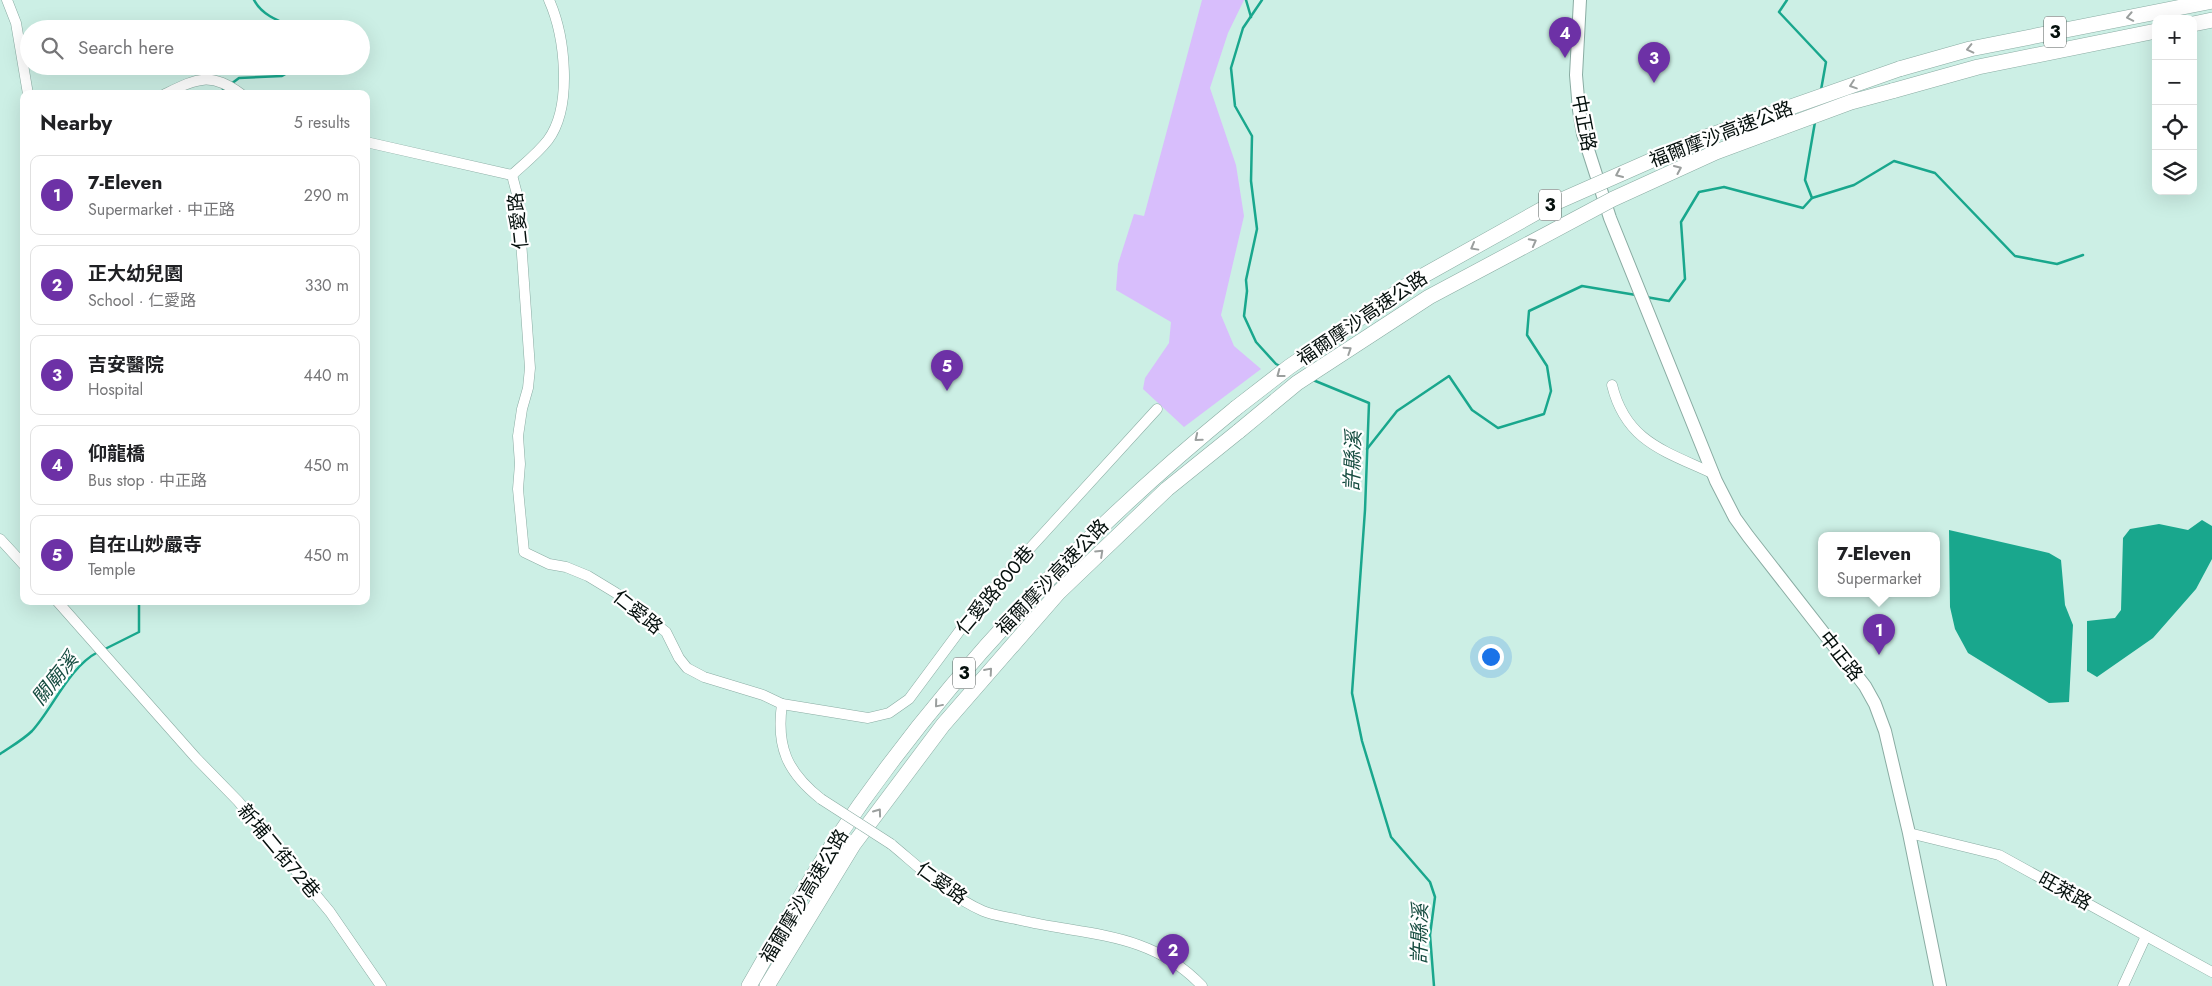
<!DOCTYPE html>
<html lang="en">
<head>
<meta charset="utf-8">
<style>
  :root { --surface:#fff; --page:#f2f2f2; --text:#202124; --muted:#757577; --line:#e0e0e0; --accent:#6d31a6 }
  body { margin:0; font-family:Jost,"Noto Sans TC",sans-serif; background:var(--page); color:var(--text) }
  .controls { position:absolute; right:15px; top:15px; display:grid; overflow:hidden; border-radius:10px; box-shadow:0 5px 20px #0002 }
  .controls button { width:45px; height:45px; display:grid; place-items:center; padding:0; border:0; border-bottom:1px solid var(--line); background:var(--surface); color:var(--text); font:25px sans-serif }
  .you { position:absolute; left:1490px; top:656px; width:18px; height:18px; margin:-12px; border:4px solid #fff; border-radius:50%; background:#1a73e8; box-shadow:0 0 0 8px #1a73e833 }
  .badge { display:grid; place-items:center; width:32px; height:32px; border-radius:50%; background:var(--accent); color:#fff; font-size:16px; font-weight:700 }
  .pin { position:absolute; translate:-50% -41px; filter:drop-shadow(0 1px 2px #0008) }
  .pin::after { content:''; position:absolute; top:26px; width:18px; height:15px; background:inherit; clip-path:polygon(0 0,100% 0,50% 100%) }
  .popup { position:absolute; left:1818px; top:532px; width:122px; height:65px; box-sizing:border-box; display:grid; place-content:center; border-radius:10px; background:var(--surface); filter:drop-shadow(0 1px 4px #0005); font-size:16px; white-space:nowrap; color:var(--muted) }
  .popup b { font-size:19px; color:var(--text) }
  .popup::after { content:''; position:absolute; left:50%; top:100%; margin-left:-10px; border:10px solid transparent; border-top-color:var(--surface) }
  .list { margin:0; padding:0; list-style:none }
  h2 { display:flex; justify-content:space-between; align-items:center; height:65px; margin:0; padding:0 20px; font-size:21px }
  h2 small { font-size:16px; font-weight:400; color:var(--muted) }
  .list li { display:grid; grid-template-columns:32px 1fr auto; gap:15px; align-items:center; box-sizing:border-box; height:80px; margin:0 10px 10px; padding:0 10px; border:1px solid var(--line); border-radius:10px }
  .list b { display:block; font-size:19px; white-space:nowrap }
  .list p { margin:0; font-size:16px; white-space:nowrap; color:var(--muted) }
  .list em { font-size:16px; font-style:normal; color:var(--muted) }
  .icon { flex:none; width:28px; height:28px; fill:none; stroke:currentColor; stroke-width:2; stroke-linecap:round; stroke-linejoin:round }
  .map { position:relative; flex:none; width:2212px; height:986px; overflow:hidden }
  .search { position:absolute; background:var(--surface); box-shadow:0 5px 20px #0002; left:20px; top:20px; width:350px; height:55px; display:flex; align-items:center; gap:12px; box-sizing:border-box; padding:0 18px; border-radius:28px; color:var(--muted); font-size:19px }
  .panel { position:absolute; background:var(--surface); box-shadow:0 5px 20px #0002; left:20px; top:90px; width:350px; height:515px; border-radius:10px }
  .map>svg:first-child { display:block }
</style>
</head>
<body>
<div class="map">
<svg width="2212" height="986" viewBox="0 0 2212 986">
  <rect width="100%" height="100%" fill="#ccefe5"/>
  <path fill="#d8befc" d="M1202,0H1244L1228,33L1210,88L1236,165L1244,216L1221,315L1234,346L1261,369L1184,427L1143,389L1145,378L1169,343L1171,322L1116,290L1118,264L1134,214L1144,216Z"/>
  <g fill="#19a78d">
    <path d="M2202,520L2212,526V559L2196,589L2153,638L2097,677L2087,671V621L2115,618L2121,610L2123,538L2130,529L2159,524L2188,530Z"/>
    <path d="M1949,530L2049,553L2061,560L2065,605L2073,625L2069,702L2049,703L1968,653L1955,629L1950,607Z"/>
  </g>
  <g fill="none" stroke-linecap="round" stroke-linejoin="round">
    <g stroke="#19a78d" stroke-width="2.5">
      <path d="M254,0C263,17 282,22 299,29"/>
      <path d="M1246,0L1251,17"/>
      <path d="M1262,0L1243,28L1231,68L1235,106L1252,136L1251,181L1257,229L1246,280L1247,291L1244,316L1256,342L1276,364L1280,366"/>
      <path d="M1787,0L1779,12L1826,62L1821,90"/>
      <path d="M231,84L239,78L282,76L299,66"/>
      <path d="M218,94L226,88"/>
      <path d="M1812,198L1854,185L1894,161L1935,173L2015,256L2057,264L2083,255"/>
      <path d="M1646,297L1669,301L1685,279L1681,222L1699,192L1724,187L1803,208L1812,198L1805,180L1815,122"/>
      <path d="M1313,380L1369,403L1365,510L1352,693L1362,741L1391,837L1430,882L1435,897L1430,935L1434,986"/>
      <path d="M1367,449L1397,411L1449,376L1472,410L1498,428L1544,414L1551,391L1547,366L1527,335L1529,311L1582,286L1636,295"/>
      <path d="M103,650L139,632V601"/>
      <path d="M0,754C10,747 23,740 32,731C53,708 69,667 98,652"/>
    </g>
    <g stroke="#8aaca3" stroke-width="11">
      <g id="minor">
        <path d="M7,0L16,23L28,94"/>
        <path d="M165,94C196,79 210,71 241,94"/>
        <path d="M366,142L512,175L518,198L530,368L528,388L522,409L518,436L520,464L518,489L524,552L549,564L566,567L588,576L616,593L666,632L679,658L687,668L704,677L763,695L782,704C776,747 787,772 821,799"/>
        <path d="M512,175C524,164 538,153 548,140C573,106 565,36 549,0"/>
        <path d="M1612,385C1626,442 1665,451 1714,474"/>
        <path d="M0,539L24,565"/>
        <path d="M57,601L196,758L238,801L330,912L381,986"/>
        <path d="M782,704L868,718L889,713L909,699L981,602L1157,409"/>
        <path d="M1909,833L1999,855L2212,972"/>
        <path d="M891,844C920,868 949,896 983,911C995,916 1008,917 1020,920C1087,936 1150,931 1202,986"/>
        <path d="M2123,986L2146,936"/>
      </g>
    </g>
    <g stroke="#8aaca3" stroke-width="14">
      <path id="major" d="M1580,0L1576,75L1579,110L1583,134L1610,218L1716,481L1735,518L1748,536L1865,686L1875,704L1885,731L1909,833L1940,986"/>
    </g>
    <g stroke="#8aaca3" stroke-width="16">
      <g id="highway">
        <path d="M2193,24L2212,20"/>
        <path d="M1899,69L1970,49L2212,1"/>
        <path d="M1892,91L1978,67L2156,31"/>
        <path d="M749,986C776,939 803,890 833,844C943,679 1083,533 1236,408"/>
        <path d="M767,986L853,845L943,725L1058,593L1167,489L1239,431"/>
      </g>
    </g>
    <use href="#minor" stroke="#fff" stroke-width="10"/>
    <use href="#major" stroke="#fff" stroke-width="12"/>
    <use href="#highway" stroke="#fff" stroke-width="15"/>
    <g stroke="#8aaca3" stroke-width="11" stroke-linecap="butt">
      <path id="minor-bridge" d="M821,799L891,844"/>
    </g>
    <g stroke="#8aaca3" stroke-width="16" stroke-linecap="butt">
      <g id="highway-bridge">
        <path d="M1236,408L1289,367L1412,282L1548,206L1700,139L1899,69"/>
        <path d="M1239,431L1297,383L1429,297L1613,199L1716,152L1851,102L1892,91"/>
      </g>
    </g>
    <use href="#minor-bridge" stroke="#fff" stroke-width="10"/>
    <use href="#highway-bridge" stroke="#fff" stroke-width="15"/>
  </g>
  <defs><path id="oneway-chevron" d="M-2-3.5L2.5 0L-2 3.5" fill="none" stroke-width="1.6" stroke-linecap="round" stroke-linejoin="round" transform="scale(1.25)"/></defs>
  <g stroke="#9b9f9e">
    <use href="#oneway-chevron" transform="translate(2130 17) rotate(169)"/>
    <use href="#oneway-chevron" transform="translate(1970 49) rotate(167)"/>
    <use href="#oneway-chevron" transform="translate(1853 85) rotate(161)"/>
    <use href="#oneway-chevron" transform="translate(1678 169) rotate(-24)"/>
    <use href="#oneway-chevron" transform="translate(1619 174) rotate(156)"/>
    <use href="#oneway-chevron" transform="translate(1533 242) rotate(-28)"/>
    <use href="#oneway-chevron" transform="translate(1474 247) rotate(151)"/>
    <use href="#oneway-chevron" transform="translate(1348 350) rotate(-33)"/>
    <use href="#oneway-chevron" transform="translate(1280 374) rotate(143)"/>
    <use href="#oneway-chevron" transform="translate(1198 438) rotate(141)"/>
    <use href="#oneway-chevron" transform="translate(1100 553) rotate(-43)"/>
    <use href="#oneway-chevron" transform="translate(989 671) rotate(-49)"/>
    <use href="#oneway-chevron" transform="translate(938 704) rotate(130)"/>
    <use href="#oneway-chevron" transform="translate(878 812) rotate(-54)"/>
  </g>
  <g text-anchor="middle" dominant-baseline="central" stroke-width="4.5" stroke-linejoin="round" paint-order="stroke">
    <g fill="#fff" stroke="#505856" stroke-width="1">
      <rect x="2044" y="16.5" width="22" height="31" rx="4"/>
      <rect x="1539" y="189.5" width="22" height="31" rx="4"/>
      <rect x="953" y="657.5" width="22" height="31" rx="4"/>
    </g>
    <g font-size="18" font-weight="bold" fill="#05100d">
      <text x="2055" y="32">3</text>
      <text x="1550" y="205">3</text>
      <text x="964" y="673">3</text>
    </g>
    <g font-size="19" fill="#05100d" stroke="#fff">
      <text transform="translate(1584 123) rotate(79)">中正路</text>
      <text transform="translate(1721 134) rotate(-21)">福爾摩沙高速公路</text>
      <text transform="translate(518 221) rotate(-96)">仁愛路</text>
      <text transform="translate(1362 318) rotate(-34)">福爾摩沙高速公路</text>
      <text transform="translate(1052 577) rotate(-46)">福爾摩沙高速公路</text>
      <text transform="translate(995 590) rotate(-50)">仁愛路800巷</text>
      <text transform="translate(638 612) rotate(39)">仁愛路</text>
      <text transform="translate(1841 656) rotate(52)">中正路</text>
      <text transform="translate(279 851) rotate(50)">新埔二街72巷</text>
      <text transform="translate(942 883) rotate(36)">仁愛路</text>
      <text transform="translate(2065 891) rotate(29)">旺萊路</text>
      <text transform="translate(804 896) rotate(-59)">福爾摩沙高速公路</text>
    </g>
    <g font-size="20" font-style="italic" fill="#164c40" stroke="#fff">
      <text transform="translate(1353 461) rotate(-88)">許縣溪</text>
      <text transform="translate(55 679) rotate(-51)">關廟溪</text>
      <text transform="translate(1420 934) rotate(-89)">許縣溪</text>
    </g>
  </g>
</svg>
<div class="controls">
<button>+</button>
<button>−</button>
<button><svg class="icon" aria-label="locate" viewBox="0 0 24 24"><circle cx="12" cy="12" r="6"/><path d="M12 2v4M12 18v4M2 12h4M18 12h4"/></svg></button>
<button><svg class="icon" aria-label="layers" viewBox="0 0 24 24"><path d="M12 4l9 5-9 5-9-5zM3 14l9 5 9-5"/></svg></button>
</div>
<div class="you"></div>
<div class="pin badge" style="left:1879px;top:655px">1</div>
<div class="popup"><b>7-Eleven</b>Supermarket</div>
<div class="pin badge" style="left:1173px;top:975px">2</div>
<div class="pin badge" style="left:1654px;top:83px">3</div>
<div class="pin badge" style="left:1565px;top:58px">4</div>
<div class="pin badge" style="left:947px;top:391px">5</div>
<div class="search"><svg class="icon" aria-label="search" viewBox="0 0 24 24"><circle cx="10" cy="10" r="6"/><path d="M15 15l6 6"/></svg>Search here</div>
<section class="panel">
<h2>Nearby<small>5 results</small></h2>
<ul class="list">
<li><span class="badge">1</span><div><b>7-Eleven</b><p>Supermarket · 中正路</p></div><em>290 m</em></li>
<li><span class="badge">2</span><div><b>正大幼兒園</b><p>School · 仁愛路</p></div><em>330 m</em></li>
<li><span class="badge">3</span><div><b>吉安醫院</b><p>Hospital</p></div><em>440 m</em></li>
<li><span class="badge">4</span><div><b>仰龍橋</b><p>Bus stop · 中正路</p></div><em>450 m</em></li>
<li><span class="badge">5</span><div><b>自在山妙嚴寺</b><p>Temple</p></div><em>450 m</em></li>
</ul>
</section>
</div>
</body>
</html>
